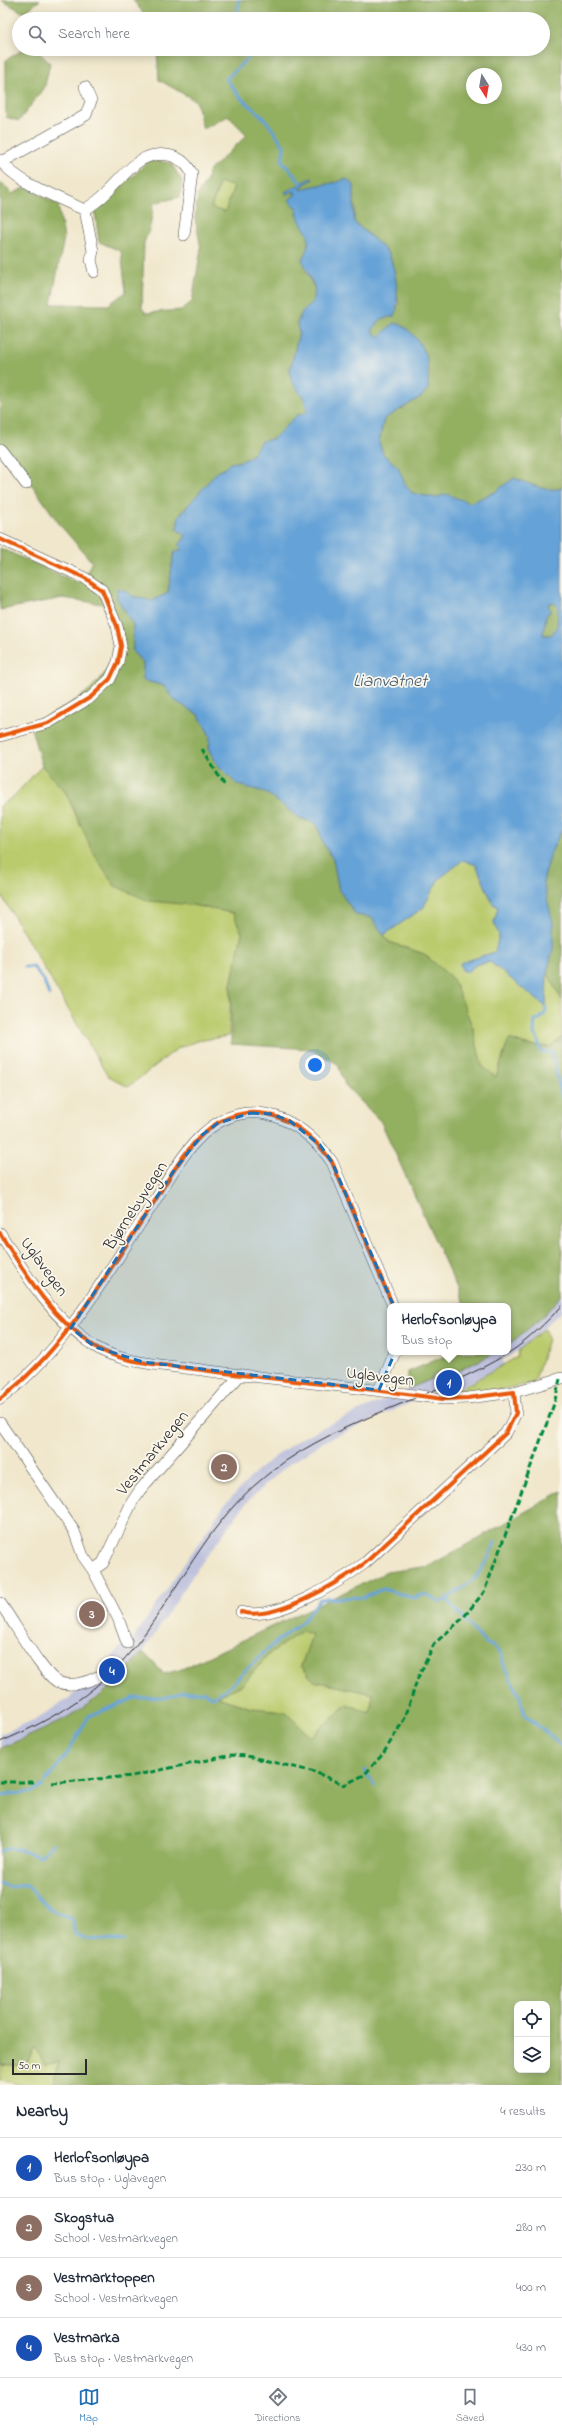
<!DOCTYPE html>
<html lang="en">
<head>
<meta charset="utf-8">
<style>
  :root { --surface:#fff; --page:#f2f2f3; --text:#1f2937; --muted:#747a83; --line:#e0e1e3; --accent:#1f6fb2 }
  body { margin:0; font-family:"Indie Flower",sans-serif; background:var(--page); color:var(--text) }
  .controls { position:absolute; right:12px; bottom:12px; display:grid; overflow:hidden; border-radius:8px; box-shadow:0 2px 10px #0003 }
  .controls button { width:36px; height:36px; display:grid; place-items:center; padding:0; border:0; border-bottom:1px solid var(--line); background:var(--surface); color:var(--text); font:20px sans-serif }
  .compass { position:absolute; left:466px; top:68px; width:36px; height:36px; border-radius:50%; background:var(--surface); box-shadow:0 2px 10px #0003; rotate:169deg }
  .scale { position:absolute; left:12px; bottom:10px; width:75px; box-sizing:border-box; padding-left:4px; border:2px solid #2b2b2b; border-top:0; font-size:11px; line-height:14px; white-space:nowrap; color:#2b2b2b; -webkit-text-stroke:3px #fbf7ec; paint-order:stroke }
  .you { position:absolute; left:315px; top:1065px; width:14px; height:14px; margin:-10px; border:3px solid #fff; border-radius:50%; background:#1a73e8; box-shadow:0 0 0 6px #1a73e833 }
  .badge { display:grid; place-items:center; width:26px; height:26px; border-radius:50%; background:var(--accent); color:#fff; font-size:13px; font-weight:700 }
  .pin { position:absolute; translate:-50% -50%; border:2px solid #fff; box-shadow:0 1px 4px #0006 }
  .popup { position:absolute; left:387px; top:1303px; width:124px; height:52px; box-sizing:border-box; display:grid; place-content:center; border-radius:8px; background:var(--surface); filter:drop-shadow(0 1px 3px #0005); font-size:13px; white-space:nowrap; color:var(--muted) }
  .popup b { font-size:15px; color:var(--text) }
  .popup::after { content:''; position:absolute; left:50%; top:100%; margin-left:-8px; border:8px solid transparent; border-top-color:var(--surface) }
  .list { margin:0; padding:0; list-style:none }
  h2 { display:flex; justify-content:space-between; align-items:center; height:52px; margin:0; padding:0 16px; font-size:17px }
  h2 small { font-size:13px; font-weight:400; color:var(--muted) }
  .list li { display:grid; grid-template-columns:26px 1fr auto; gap:12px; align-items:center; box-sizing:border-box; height:60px; padding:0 16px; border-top:1px solid var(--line) }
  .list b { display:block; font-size:15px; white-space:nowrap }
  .list p { margin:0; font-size:13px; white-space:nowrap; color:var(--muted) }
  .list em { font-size:13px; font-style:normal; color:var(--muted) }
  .icon { flex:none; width:22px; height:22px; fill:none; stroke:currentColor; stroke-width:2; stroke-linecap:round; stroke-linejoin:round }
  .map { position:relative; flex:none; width:562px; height:2085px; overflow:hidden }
  .search { position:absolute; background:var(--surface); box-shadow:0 2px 10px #0003; left:12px; right:12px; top:12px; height:44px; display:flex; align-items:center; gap:10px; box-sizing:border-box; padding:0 14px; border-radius:22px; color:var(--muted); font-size:15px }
  .sheet { height:292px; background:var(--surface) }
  nav { display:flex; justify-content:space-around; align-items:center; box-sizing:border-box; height:56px; border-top:1px solid var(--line); background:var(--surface); font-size:11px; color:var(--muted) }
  nav a { display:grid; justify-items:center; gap:2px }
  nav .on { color:var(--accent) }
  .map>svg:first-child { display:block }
</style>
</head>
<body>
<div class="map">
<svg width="562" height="2085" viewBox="0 0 562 2085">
  <rect width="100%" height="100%" fill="#fbf7ec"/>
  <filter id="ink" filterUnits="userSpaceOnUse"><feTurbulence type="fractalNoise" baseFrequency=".025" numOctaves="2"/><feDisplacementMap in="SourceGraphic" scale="8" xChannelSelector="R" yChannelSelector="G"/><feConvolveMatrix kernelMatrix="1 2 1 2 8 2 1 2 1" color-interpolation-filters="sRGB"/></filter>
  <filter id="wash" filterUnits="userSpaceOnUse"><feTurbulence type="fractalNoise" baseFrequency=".012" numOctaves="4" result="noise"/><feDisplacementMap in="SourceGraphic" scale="16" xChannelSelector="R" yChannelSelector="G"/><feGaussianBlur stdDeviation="0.9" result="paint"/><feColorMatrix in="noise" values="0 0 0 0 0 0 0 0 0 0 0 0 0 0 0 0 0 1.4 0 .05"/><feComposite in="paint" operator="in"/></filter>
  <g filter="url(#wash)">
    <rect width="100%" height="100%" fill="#f0e7cc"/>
    <path fill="#bfc2dd" d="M562,1295V1311L519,1350L502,1360L504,1365L459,1388L456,1382L325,1441L285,1467L247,1502L195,1572L143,1652L113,1684L76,1713L40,1733L0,1748V1734L34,1720L68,1699L99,1672L105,1662L107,1663L110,1660L122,1645L131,1642L225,1504L261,1467L298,1440L330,1424L432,1379V1376L454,1373L497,1352H508V1345L539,1320Z"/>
    <g fill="#bacb6d" stroke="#727b4c">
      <path d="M220,182L234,187L225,213L211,208Z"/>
      <path d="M42,766L66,793L81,827L192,905L233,913L242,933L231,985L229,1036L197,1041L178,1048L128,1087L107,1075L0,893V806L13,797Z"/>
      <path d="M463,860L476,865L493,904L498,907L494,922L499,935L495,952L461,963L467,972L477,964L490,962L546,1006L547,972L562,1000V1037L550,1047L526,1045L509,1039L496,1077L481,1066L473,1028L424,954L389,942L384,935L423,908L438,880Z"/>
      <path d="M545,1328L548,1339L534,1383L493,1391L448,1396L517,1357L519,1350Z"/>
      <path d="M302,1630L312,1635L301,1666L314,1681L373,1694L370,1714L347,1704L311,1737L284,1711L251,1708L217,1697L243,1684L270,1653Z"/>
      <path d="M35,2048L59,2062L54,2085H21L0,2080V2064L25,2066Z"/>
    </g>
    <g fill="#93af60" stroke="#5f6d46" fill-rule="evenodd">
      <path d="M1,0H40L24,13Z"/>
      <path d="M133,0H562V488C547,493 528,483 514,478L495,492L470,503L446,495L436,498L412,493L405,484L398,467L383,454L379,442L384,419L421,397L394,323L379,337L372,331L381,319L399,305C395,290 396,267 389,254C384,247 362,229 354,222L355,207L346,179C331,186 317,183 301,190L299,188L313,179L286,194L295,191L292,204L297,209V215L309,235L304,268L315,289L312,303L302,312L297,324L299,333L290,370L291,380L305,400L307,411L304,414L297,415L273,439L261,441C252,457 249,461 230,463L224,469L217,472L179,516L177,529L186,536L179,546L182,549L174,553L168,593L152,601L132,596L126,591L117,589V598L133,625V652L143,663V680L164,686L174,700L199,715L210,736L209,750L217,764L238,785L265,792L298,817L317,824L323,843L333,859L339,890L356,915L371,917L389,942L424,954L453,979L473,1028L482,1066L496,1077L509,1039L526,1045L550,1047L562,1037V1295L539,1320L508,1345V1306H465L381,1122L345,1085L338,1064L310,1049L231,1044V985L242,933L233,913L192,905L149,901L115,886L94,854L66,793L42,766L30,725C82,699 139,671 102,604L63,598L0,610V548L80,584L92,562L60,525L20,468L0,444V181L12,194L26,187L58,205L64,238L51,304L108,305L126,292L121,251L99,242L95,211L150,160L171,163L182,181L180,197L154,203L150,227L144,243L142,308L146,313L181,310L192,302L201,248L195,218L198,194L207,180L208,172L247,135L228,116L203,129L196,101L159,80L157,49H543V19H148ZM472,74H496V98H472ZM220,182L234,187L225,212L211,208Z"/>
      <path d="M24,49H35L50,63L45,86L19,121L6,117V60Z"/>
      <path d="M553,602L558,605L557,628L551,635H543L546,616L550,611L548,604Z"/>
      <path d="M562,829V1000L547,972L553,949L543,882L551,852Z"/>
      <path d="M454,1352H497L454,1373L438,1376L437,1374L432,1376V1379L408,1389V1372Z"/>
      <path d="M562,1491V2085H54L59,2062L45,2065L35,2048L25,2066L0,2064V1748C38,1733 75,1717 107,1690C120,1679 131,1665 143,1652L164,1674L182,1669L387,1572L429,1566ZM302,1631L312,1635L301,1666L314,1681L373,1694L370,1713L347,1704L311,1737L284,1711L251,1708L217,1697L243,1684L270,1653ZM517,2004H547V2070H517Z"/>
    </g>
    <path fill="#65a2d7" stroke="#486681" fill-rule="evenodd" d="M311,178L313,179L299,188L301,190C317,183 331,186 346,179L354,185V222C361,229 386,248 389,255C396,269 400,301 395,316L381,319L372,331L379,337L394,323C408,324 425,347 427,361C429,370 428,380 428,389L421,397L384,419L379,442L383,454L398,467L405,484L412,493L436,498L446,494L470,503L495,492L514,478C528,483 547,493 562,488V829L551,852L543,882L553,923V949L547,972L546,1007L490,962L477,964L467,972L462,970L460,963L495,952L499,936L494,922L498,907L493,904L476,865L463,860L438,880L423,908L384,935L371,917L356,915L339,890L333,859L323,843L317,824L298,817L265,792L238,785L217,764L209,750L210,736L199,715L174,700L164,686L143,680V663L133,652V625L117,598V588L126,591L132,596L152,601L168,593L174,553L182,549L179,546L186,536L177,529L179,516L217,472L224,469L230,463C249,461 252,457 261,441L273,439L297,415L304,414L307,411L305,400L291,380L290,370L299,333L297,324L302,312L312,303L315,289L302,259C319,230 298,232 297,209L289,200L295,195V191L286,194L285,192ZM553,602L558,606L557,628L551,635H543L546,616L550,611L548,604Z"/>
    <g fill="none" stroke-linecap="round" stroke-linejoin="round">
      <g stroke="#65a2d7" stroke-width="3">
        <path d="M236,19L239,0"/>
        <path d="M248,49V58L226,79L240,97L265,119L284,146L282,161L301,183"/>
        <path d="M25,967H33L44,981L49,995"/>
        <path d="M546,1007L545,1014L540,1019L535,1020L534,1034L537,1037L541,1052H552L562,1099"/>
        <path d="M446,1599C475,1581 482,1574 495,1542"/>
        <path d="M364,1770L375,1786"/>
        <path d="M46,1781L67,1754L89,1716L135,1698H165L183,1692H204L212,1697L225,1690L270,1647L304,1620L320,1599L364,1597L383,1589L414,1598L424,1594L441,1602L446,1599L486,1644L493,1646L502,1655L504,1666L520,1697L524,1714L562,1745"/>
        <path d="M0,1795L32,1792L43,1785"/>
        <path d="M0,1851C13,1845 27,1852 40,1856L54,1843"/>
        <path d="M0,1884L12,1887L25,1884L51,1910L72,1919L75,1935L85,1939L124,1941"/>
      </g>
    </g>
  </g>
  <g filter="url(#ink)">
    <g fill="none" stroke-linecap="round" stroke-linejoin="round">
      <g stroke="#494743" stroke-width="12">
        <g id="minor">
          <path d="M0,160C17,183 59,198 85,210"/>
          <path d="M2,162L86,115L91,101L85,87"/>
          <path d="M85,210C91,205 97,202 102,197C124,178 139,147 172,156C182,159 188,165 192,174L184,235"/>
          <path d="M85,210L93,251L91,260L94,272"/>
          <path d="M0,450L26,484"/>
          <path d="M0,539L85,578L102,590L117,626L121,646L118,662L110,679L91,697L48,723L0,736"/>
          <path d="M0,1233C26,1275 52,1319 94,1346C119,1363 164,1365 194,1369C276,1380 360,1387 443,1399L468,1398L514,1392L516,1413L506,1433L365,1563C338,1583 275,1622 241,1612"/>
          <path d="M379,1390L395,1352"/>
          <path d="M514,1392L562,1378"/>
          <path d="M0,1399C66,1349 106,1274 151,1207C168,1180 190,1138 219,1122C263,1098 306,1125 332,1162L393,1306"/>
          <path d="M0,1423L74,1531L83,1556L93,1570"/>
          <path d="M0,1603C13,1620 42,1674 58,1682C70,1687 86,1683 97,1677"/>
          <path d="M127,1643L118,1618L93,1570L103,1563L132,1502L140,1490L240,1375"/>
        </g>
      </g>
      <use href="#minor" stroke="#fff" stroke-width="11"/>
      <path stroke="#2b2b2b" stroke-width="1" d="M0,1742C57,1718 102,1690 140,1640C178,1589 207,1527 255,1485C328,1419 428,1403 510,1352C529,1340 546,1322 562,1306"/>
      <g stroke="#00873e" stroke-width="3" stroke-dasharray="6 3" stroke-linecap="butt">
        <path d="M202,749L225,786"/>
        <path d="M0,1782H36"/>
        <path d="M52,1783L132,1776L232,1755L247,1756L315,1772L344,1785L364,1775L383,1754L405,1718L417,1680L434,1644L463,1618L484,1592L554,1404L560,1379"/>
      </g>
      <g stroke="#fbf7ec" stroke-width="6">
        <g id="cycleway">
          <path d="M0,539L85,578L102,590L117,626L121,646L118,662L110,679L91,697L48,723L0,736"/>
          <path d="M0,1233C26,1275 52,1319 94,1346C119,1363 164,1365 194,1369C276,1380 360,1387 443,1399L468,1398L514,1392L516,1413L506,1433L365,1563C338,1583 275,1622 241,1612"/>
          <path d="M0,1399C66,1349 106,1274 151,1207C168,1180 190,1138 219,1122C263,1098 306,1125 332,1162L393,1306"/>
        </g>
      </g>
      <use href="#cycleway" stroke="#e8590c" stroke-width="4"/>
    </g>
  </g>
  <path fill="#1f6fb2" fill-opacity="0.2" stroke="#1f6fb2" stroke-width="3" stroke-dasharray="8 5" stroke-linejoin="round" d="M251,1113L272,1114L290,1121L320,1145L332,1162L398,1316L401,1338L379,1390L143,1362L95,1347L71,1328L175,1169L202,1135L218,1123Z"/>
  <g text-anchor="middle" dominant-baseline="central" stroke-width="3.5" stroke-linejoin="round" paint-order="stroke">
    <g font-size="17" fill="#2b2b2b" stroke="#fbf7ec">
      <text transform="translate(136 1206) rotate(-57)">Bjørnebyvegen</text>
      <text transform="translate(44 1267) rotate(54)">Uglavegen</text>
      <text transform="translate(380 1377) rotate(7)">Uglavegen</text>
      <text transform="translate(153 1453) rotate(-51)">Vestmarkvegen</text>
    </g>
    <g font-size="18" font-style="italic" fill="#425b70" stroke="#fbf7ec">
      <text x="390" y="682">Lianvatnet</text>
    </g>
  </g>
</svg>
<div class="controls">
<button><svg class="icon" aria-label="locate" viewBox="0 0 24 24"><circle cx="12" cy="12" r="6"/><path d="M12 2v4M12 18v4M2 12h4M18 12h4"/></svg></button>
<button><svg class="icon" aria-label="layers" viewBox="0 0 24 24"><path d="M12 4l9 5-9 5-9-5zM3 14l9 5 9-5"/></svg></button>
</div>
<svg class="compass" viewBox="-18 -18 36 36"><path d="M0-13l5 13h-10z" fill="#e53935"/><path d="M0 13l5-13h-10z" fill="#747a83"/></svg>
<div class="scale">50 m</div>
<div class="you"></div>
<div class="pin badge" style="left:449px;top:1383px;background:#1a4fb4">1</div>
<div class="popup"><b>Herlofsonløypa</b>Bus stop</div>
<div class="pin badge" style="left:224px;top:1467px;background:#8d6e63">2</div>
<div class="pin badge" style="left:92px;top:1614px;background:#8d6e63">3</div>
<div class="pin badge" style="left:112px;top:1671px;background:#1a4fb4">4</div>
<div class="search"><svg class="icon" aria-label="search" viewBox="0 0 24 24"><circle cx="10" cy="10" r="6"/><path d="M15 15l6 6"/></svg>Search here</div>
</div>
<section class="sheet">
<h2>Nearby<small>4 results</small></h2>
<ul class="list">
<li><span class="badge" style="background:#1a4fb4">1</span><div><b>Herlofsonløypa</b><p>Bus stop · Uglavegen</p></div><em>230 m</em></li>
<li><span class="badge" style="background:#8d6e63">2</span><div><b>Skogstua</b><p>School · Vestmarkvegen</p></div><em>280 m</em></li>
<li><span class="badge" style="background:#8d6e63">3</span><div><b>Vestmarktoppen</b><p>School · Vestmarkvegen</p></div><em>400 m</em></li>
<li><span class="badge" style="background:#1a4fb4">4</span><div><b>Vestmarka</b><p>Bus stop · Vestmarkvegen</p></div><em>430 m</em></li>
</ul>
</section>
<nav>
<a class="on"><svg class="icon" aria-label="map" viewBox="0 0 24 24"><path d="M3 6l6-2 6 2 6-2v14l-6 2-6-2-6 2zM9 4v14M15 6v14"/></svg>Map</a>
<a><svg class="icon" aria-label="directions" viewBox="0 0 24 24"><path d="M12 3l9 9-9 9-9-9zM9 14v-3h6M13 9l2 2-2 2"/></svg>Directions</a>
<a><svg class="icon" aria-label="saved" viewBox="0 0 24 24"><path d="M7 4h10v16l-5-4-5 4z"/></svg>Saved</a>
</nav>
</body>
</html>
